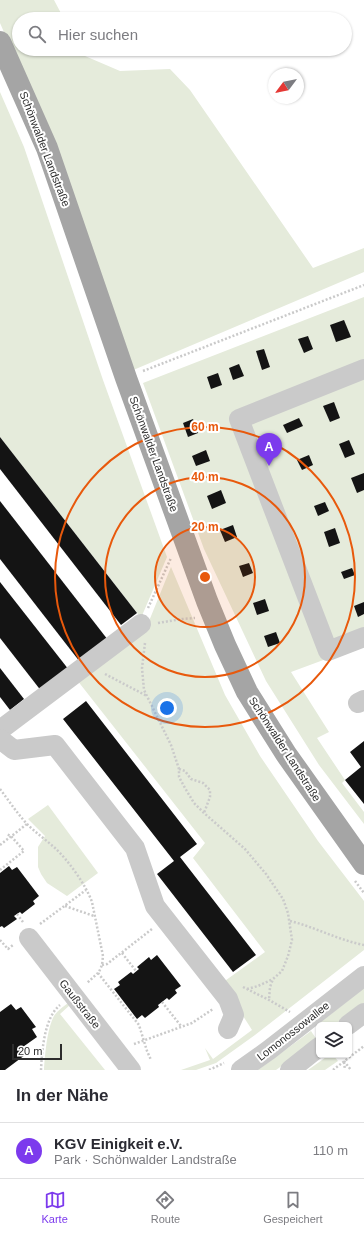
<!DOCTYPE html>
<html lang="de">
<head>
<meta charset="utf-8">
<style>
  :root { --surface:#fff; --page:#f2f2f3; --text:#2b2b33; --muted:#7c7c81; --line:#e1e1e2; --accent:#7c3aed }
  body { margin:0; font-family:Arial,sans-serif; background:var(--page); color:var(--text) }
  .controls { position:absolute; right:12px; bottom:12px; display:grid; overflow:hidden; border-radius:6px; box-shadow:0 1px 3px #0004 }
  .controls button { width:36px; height:36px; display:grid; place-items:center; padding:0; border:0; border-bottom:1px solid var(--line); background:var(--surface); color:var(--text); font:20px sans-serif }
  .compass { position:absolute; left:268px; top:68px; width:36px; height:36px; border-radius:50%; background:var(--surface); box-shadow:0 1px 3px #0004; rotate:238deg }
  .scale { position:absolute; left:12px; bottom:10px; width:50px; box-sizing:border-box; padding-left:4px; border:2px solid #2d2d2d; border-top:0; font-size:11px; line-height:14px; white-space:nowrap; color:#2d2d2d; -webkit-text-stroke:3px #fff; paint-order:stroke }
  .you { position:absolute; left:167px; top:708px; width:14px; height:14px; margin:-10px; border:3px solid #fff; border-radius:50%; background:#1a73e8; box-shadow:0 0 0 6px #1a73e833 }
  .badge { display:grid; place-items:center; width:26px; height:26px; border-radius:50%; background:var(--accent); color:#fff; font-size:13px; font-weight:700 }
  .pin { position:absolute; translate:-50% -33px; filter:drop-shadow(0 1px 2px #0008) }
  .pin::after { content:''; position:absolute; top:21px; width:14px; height:12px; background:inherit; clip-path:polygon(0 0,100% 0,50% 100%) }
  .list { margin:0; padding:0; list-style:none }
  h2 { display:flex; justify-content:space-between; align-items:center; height:52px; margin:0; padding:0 16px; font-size:17px }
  h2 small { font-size:13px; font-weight:400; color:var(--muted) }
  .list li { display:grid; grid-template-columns:26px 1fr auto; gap:12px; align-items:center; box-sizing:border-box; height:56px; padding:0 16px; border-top:1px solid var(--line) }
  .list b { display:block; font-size:15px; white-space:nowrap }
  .list p { margin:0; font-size:13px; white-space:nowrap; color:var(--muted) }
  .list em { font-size:13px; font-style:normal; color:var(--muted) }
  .icon { flex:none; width:22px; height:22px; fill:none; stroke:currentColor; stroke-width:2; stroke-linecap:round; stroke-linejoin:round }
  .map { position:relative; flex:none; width:364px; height:1070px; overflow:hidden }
  .search { position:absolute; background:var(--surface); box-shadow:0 1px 3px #0004; left:12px; right:12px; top:12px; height:44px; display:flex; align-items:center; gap:10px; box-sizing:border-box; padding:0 14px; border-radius:22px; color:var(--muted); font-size:15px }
  .sheet { height:108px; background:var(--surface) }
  nav { display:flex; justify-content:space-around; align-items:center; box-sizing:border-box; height:56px; border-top:1px solid var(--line); background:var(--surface); font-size:11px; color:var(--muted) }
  nav a { display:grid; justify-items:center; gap:2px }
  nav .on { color:var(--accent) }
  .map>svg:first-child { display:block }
</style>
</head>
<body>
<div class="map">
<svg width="364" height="1070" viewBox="0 0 364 1070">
  <rect width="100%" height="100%" fill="#fff"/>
  <g fill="#e5ebdb">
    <path d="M0,0H54L64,19H19V49H81L85,56L120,71L170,69L190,90L313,268L364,248V272L131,371L56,151L0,23Z"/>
    <path d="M0,92L24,147L103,380L167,557L141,618L0,437Z"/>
    <path d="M364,297V645L291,672L329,732L317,738L345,780L342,783L364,812V824L319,765L266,681L204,549L143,383Z"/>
    <path d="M171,567L225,695L260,756L318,841L364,901V950L255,1035L216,1063L196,1070H181L210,1060L205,1048L213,1059L252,1030L222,983L265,952L193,858L205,843L77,680L147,626Z"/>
    <path d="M48,805L98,873L67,896L47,883L41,874L38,867V847L45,836L28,819Z"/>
    <path d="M364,988V1003L334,1025H319V1028L317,1025Z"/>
    <path d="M68,1003L70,1005L60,1014L105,1070H44C45,1055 47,1029 54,1016C57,1011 63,1007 68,1003Z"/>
    <path d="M311,1031L317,1040L276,1070H258Z"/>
    <path d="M329,1055H333L338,1061L325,1070H308Z"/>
  </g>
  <g fill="#141414">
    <path d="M344,320L351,337L336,342L330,325Z"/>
    <path d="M308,336L313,349L304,353L298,339Z"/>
    <path d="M264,349L270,367L262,370L256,351Z"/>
    <path d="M239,364L244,376L233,380L229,368Z"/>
    <path d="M218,373L222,385L211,389L207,377Z"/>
    <path d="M334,402L340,418L330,422L323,406Z"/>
    <path d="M299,418L303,426L287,433L283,425Z"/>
    <path d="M193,419L198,433L188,437L183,423Z"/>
    <path d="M0,437L137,613L121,625L0,469Z"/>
    <path d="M349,440L355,454L345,458L339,444Z"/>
    <path d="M206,450L210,461L196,466L192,456Z"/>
    <path d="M309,455L313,465L302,470L297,460Z"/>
    <path d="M364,473V490L357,493L351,478Z"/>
    <path d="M221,490L226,503L212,509L207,496Z"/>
    <path d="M0,501L108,640L80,662L0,559Z"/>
    <path d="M325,502L329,511L318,516L314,506Z"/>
    <path d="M233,525L237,537L225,542L220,530Z"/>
    <path d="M335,528L340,543L329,547L324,532Z"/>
    <path d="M249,563L253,573L243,577L239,566Z"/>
    <path d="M352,568L355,575L344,579L341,572Z"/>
    <path d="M0,582L69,670L42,692L0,638Z"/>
    <path d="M265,599L269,611L257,615L253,603Z"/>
    <path d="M364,602V614L358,617L354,606Z"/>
    <path d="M276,632L280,643L268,647L264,636Z"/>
    <path d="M0,668L24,699L10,710L0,697Z"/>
    <path d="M86,701L197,844L180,857L256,955L233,972L157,874L174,861L63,719Z"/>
    <path d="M364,741V804L345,780L361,767L350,752Z"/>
    <path d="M9,866L12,870L17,867L39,896L33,901L35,904L22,914L20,912L14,916L17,919L4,928L2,926L0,927V873Z"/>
    <path d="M157,955L181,986L175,990L177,993L169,1000L167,998L162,1002L158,1005L159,1007L145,1018L142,1015L137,1019L114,989L120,985L118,982L131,972L133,974L139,969L137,967L149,957L151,960Z"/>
    <path d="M11,1004L16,1010L21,1007L36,1027L32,1029L37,1037L20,1049L25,1055L5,1070H0V1012Z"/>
  </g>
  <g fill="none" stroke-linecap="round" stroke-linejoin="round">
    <g stroke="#cacaca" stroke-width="2.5" stroke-dasharray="2 2" stroke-linecap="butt">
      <path d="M143,371L364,285"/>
      <path d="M148,608L171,558"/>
      <path d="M158,623L182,619L195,618"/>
      <path d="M145,643L142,668L144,690L171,745L179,769V777L185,788L194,803L204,813L245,849L266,874L283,899L288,913L292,940L288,956L282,971L273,979L270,987L269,1000"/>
      <path d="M105,674L147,696"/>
      <path d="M179,769L185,771L191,779L203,783L210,790V797L204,813"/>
      <path d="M0,789C9,801 17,813 27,824C36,833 46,840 55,848C68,860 86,885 92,902L103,956L102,965L99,972L87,983"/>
      <path d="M0,845L27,824"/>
      <path d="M0,870L24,851L11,836L6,834"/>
      <path d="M355,881L364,893"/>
      <path d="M65,906L94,916"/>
      <path d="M17,914L23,922"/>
      <path d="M290,921C315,927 338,940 364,945"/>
      <path d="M40,924L86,890"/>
      <path d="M0,940L8,949L13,945"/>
      <path d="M122,953L136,971"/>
      <path d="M102,965L107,964L152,929"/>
      <path d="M98,973L139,1025L147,1051L151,1060"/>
      <path d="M243,987L269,1000L290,1012"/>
      <path d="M247,989L258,986L273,979"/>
      <path d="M162,1002L181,1026"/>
      <path d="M134,1044L192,1023L213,1009"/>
      <path d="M344,1061L351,1070"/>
      <path d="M344,1062L345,1070"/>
      <path d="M41,1070C42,1051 44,1018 60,1005"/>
      <path d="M209,1070L224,1063"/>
      <path d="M333,1070L364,1046"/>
    </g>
    <g stroke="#cacaca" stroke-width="20">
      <path d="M364,369L239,419L328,651L364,637"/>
      <path d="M358,703L364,700"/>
      <path d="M0,730L141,624"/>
      <path d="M0,739L14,750L55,745L135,848L155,906L228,999L234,1015L228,1029"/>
      <path d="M29,938L131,1070"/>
      <path d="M348,1025L364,1013"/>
      <path d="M241,1070L269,1050L364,976"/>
      <path d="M290,1070L319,1047"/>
    </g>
    <path stroke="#a5a5a5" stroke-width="22" d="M0,42L47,148L126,378L207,601L225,645L247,692L286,754L364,864"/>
  </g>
  <circle cx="205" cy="577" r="50" fill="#e8590c" fill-opacity=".12"/>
  <g fill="none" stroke="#e8590c" stroke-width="2">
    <circle cx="205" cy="577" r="50"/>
    <circle cx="205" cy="577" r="100"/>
    <circle cx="205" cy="577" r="150"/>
  </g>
  <g text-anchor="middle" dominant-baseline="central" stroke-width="4" stroke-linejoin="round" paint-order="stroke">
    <g font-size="11" fill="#2d2d2d" stroke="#fff">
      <text transform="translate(45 149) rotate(69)">Schönwalder Landstraße</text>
      <text transform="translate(154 454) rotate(70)">Schönwalder Landstraße</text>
      <text transform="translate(285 749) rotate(57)">Schönwalder Landstraße</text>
      <text transform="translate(80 1004) rotate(52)">Gaußstraße</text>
      <text transform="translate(293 1031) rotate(-38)">Lomonossowallee</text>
    </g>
  </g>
  <circle cx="205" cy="577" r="6" fill="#e8590c" stroke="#fff" stroke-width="2"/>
  <g font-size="12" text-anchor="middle" font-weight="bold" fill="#e8590c" stroke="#fff" stroke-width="4" stroke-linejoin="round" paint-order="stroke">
    <text x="205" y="431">60 m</text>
    <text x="205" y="481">40 m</text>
    <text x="205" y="531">20 m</text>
  </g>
</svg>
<div class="controls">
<button><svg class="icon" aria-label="layers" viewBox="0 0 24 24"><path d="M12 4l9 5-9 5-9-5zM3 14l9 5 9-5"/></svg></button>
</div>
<svg class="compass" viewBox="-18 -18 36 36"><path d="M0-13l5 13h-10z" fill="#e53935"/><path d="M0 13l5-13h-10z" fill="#7c7c81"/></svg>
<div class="scale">20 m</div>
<div class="you"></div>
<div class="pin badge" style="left:269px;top:466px">A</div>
<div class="search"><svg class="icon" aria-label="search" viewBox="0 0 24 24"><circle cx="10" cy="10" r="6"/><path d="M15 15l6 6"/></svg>Hier suchen</div>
</div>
<section class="sheet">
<h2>In der Nähe<small></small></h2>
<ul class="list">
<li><span class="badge">A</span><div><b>KGV Einigkeit e.V.</b><p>Park · Schönwalder Landstraße</p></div><em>110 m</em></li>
</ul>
</section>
<nav>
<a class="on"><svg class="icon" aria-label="map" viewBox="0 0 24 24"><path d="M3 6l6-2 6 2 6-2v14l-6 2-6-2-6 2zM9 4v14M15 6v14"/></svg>Karte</a>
<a><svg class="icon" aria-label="directions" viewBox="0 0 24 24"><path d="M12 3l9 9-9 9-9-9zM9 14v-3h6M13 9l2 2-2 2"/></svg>Route</a>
<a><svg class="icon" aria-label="saved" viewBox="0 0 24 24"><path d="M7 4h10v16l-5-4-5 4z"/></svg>Gespeichert</a>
</nav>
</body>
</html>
